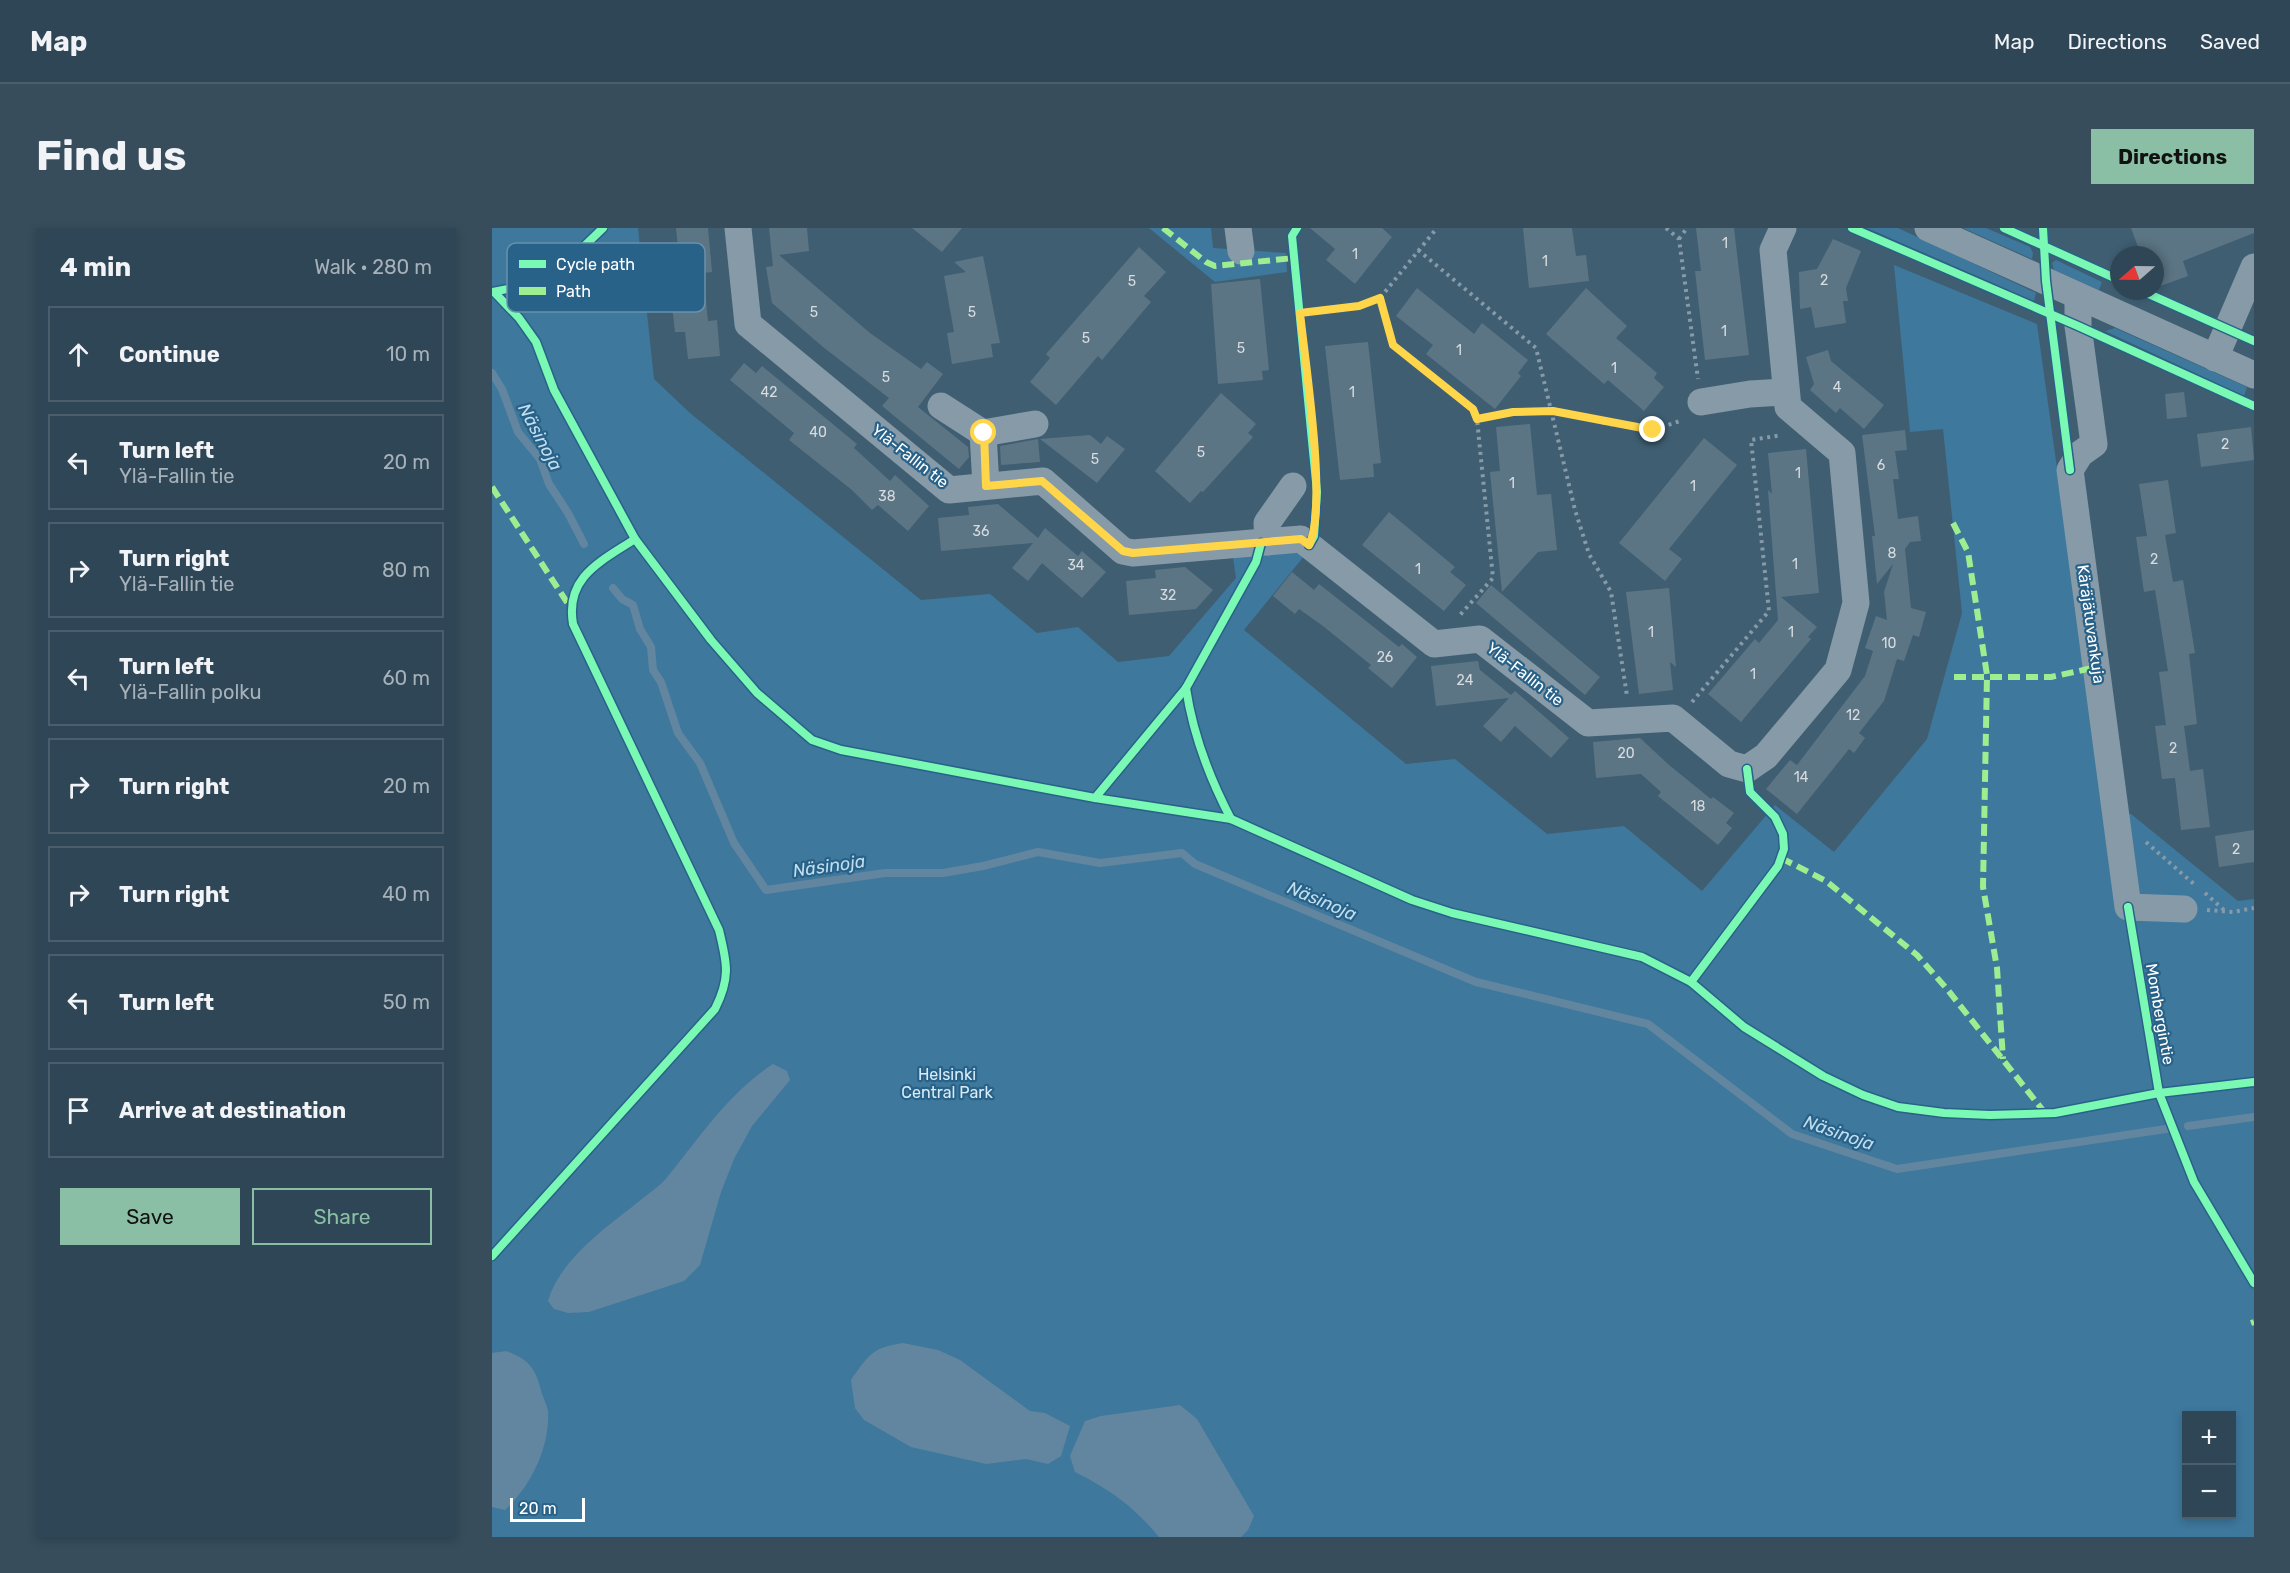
<!DOCTYPE html>
<html lang="en">
<head>
<meta charset="utf-8">
<style>
  :root { --surface:#2f4656; --page:#374d5c; --text:#f1f3f6; --muted:#a7b1b9; --line:#4a5e6c; --accent:#8abfa5 }
  body { margin:0; font-family:Rubik,sans-serif; background:var(--page); color:var(--text) }
  .controls { position:absolute; right:18px; bottom:18px; display:grid; overflow:hidden; border-radius:0px; box-shadow:0 3px 9px #0003 }
  .controls button { width:54px; height:54px; display:grid; place-items:center; padding:0; border:0; border-bottom:2px solid var(--line); background:var(--surface); color:var(--text); font:30px sans-serif }
  .compass { position:absolute; left:1618px; top:18px; width:54px; height:54px; border-radius:50%; background:var(--surface); box-shadow:0 3px 9px #0003; rotate:250deg }
  .scale { position:absolute; left:18px; bottom:15px; width:75px; box-sizing:border-box; padding-left:6px; border:3px solid #fff; border-top:0; font-size:16px; line-height:21px; white-space:nowrap; color:#fff; -webkit-text-stroke:4px #296288; paint-order:stroke }
  .stop { position:absolute; width:18px; height:18px; margin:-14px; border:4px solid #ffd54a; border-radius:50%; background:#fff }
  .stop.end { background:#ffd54a; border-color:#fff; box-shadow:0 2px 6px #0008 }
  .list { margin:0; padding:0; list-style:none }
  h2 { display:flex; justify-content:space-between; align-items:center; height:78px; margin:0; padding:0 24px; font-size:26px }
  h2 small { font-size:20px; font-weight:400; color:var(--muted) }
  .list li { display:grid; grid-template-columns:39px 1fr auto; gap:18px; align-items:center; box-sizing:border-box; height:96px; margin:0 12px 12px; padding:0 12px; border:2px solid var(--line); border-radius:0px }
  .list b { display:block; font-size:22px; white-space:nowrap }
  .list p { margin:0; font-size:20px; white-space:nowrap; color:var(--muted) }
  .list em { font-size:20px; font-style:normal; color:var(--muted) }
  .actions { display:flex; gap:12px; padding:18px 24px }
  .actions a { flex:1; padding:14px 0; border:2px solid var(--accent); border-radius:0px; text-align:center; font-size:21px; color:var(--accent) }
  .actions .main { background:var(--accent); color:#111 }
  .icon { flex:none; width:33px; height:33px; fill:none; stroke:currentColor; stroke-width:2; stroke-linecap:round; stroke-linejoin:round }
  .map { position:relative; flex:none; width:1762px; height:1309px; overflow:hidden; border-radius:0px }
  header { display:flex; align-items:center; gap:36px; box-sizing:border-box; height:84px; padding:0 30px; background:var(--surface); border-bottom:2px solid var(--line) }
  header strong { font-size:28px }
  nav { display:flex; gap:33px; margin-inline-start:auto; font-size:21px }
  .intro { display:flex; align-items:center; justify-content:space-between; box-sizing:border-box; height:144px; padding:0 36px }
  h1 { margin:0; font-size:42px }
  .button { padding:15px 27px; border-radius:0px; background:var(--accent); color:#111; font-size:21px; font-weight:700 }
  main { display:flex; gap:36px; padding:0 36px }
  aside { flex:1; background:var(--surface); border-radius:0px; box-shadow:0 3px 9px #0003 }
  .map>svg:first-child { display:block }
</style>
</head>
<body>
<header>
<strong>Map</strong>
<nav><a>Map</a><a>Directions</a><a>Saved</a></nav>
</header>
<div class="intro"><h1>Find us</h1><a class="button">Directions</a></div>
<main>
<aside>
<h2>4 min<small>Walk · 280 m</small></h2>
<ul class="list">
<li><svg class="icon" aria-label="ahead" viewBox="0 0 24 24"><path d="M12 20V5M6 11l6-6 6 6"/></svg><div><b>Continue</b></div><em>10 m</em></li>
<li><svg class="icon" aria-label="left" viewBox="0 0 24 24"><path d="M17 20v-9H6M10 6l-5 5 5 5"/></svg><div><b>Turn left</b><p>Ylä-Fallin tie</p></div><em>20 m</em></li>
<li><svg class="icon" aria-label="right" viewBox="0 0 24 24"><path d="M7 20v-9h11M14 6l5 5-5 5"/></svg><div><b>Turn right</b><p>Ylä-Fallin tie</p></div><em>80 m</em></li>
<li><svg class="icon" aria-label="left" viewBox="0 0 24 24"><path d="M17 20v-9H6M10 6l-5 5 5 5"/></svg><div><b>Turn left</b><p>Ylä-Fallin polku</p></div><em>60 m</em></li>
<li><svg class="icon" aria-label="right" viewBox="0 0 24 24"><path d="M7 20v-9h11M14 6l5 5-5 5"/></svg><div><b>Turn right</b></div><em>20 m</em></li>
<li><svg class="icon" aria-label="right" viewBox="0 0 24 24"><path d="M7 20v-9h11M14 6l5 5-5 5"/></svg><div><b>Turn right</b></div><em>40 m</em></li>
<li><svg class="icon" aria-label="left" viewBox="0 0 24 24"><path d="M17 20v-9H6M10 6l-5 5 5 5"/></svg><div><b>Turn left</b></div><em>50 m</em></li>
<li><svg class="icon" aria-label="arrive" viewBox="0 0 24 24"><path d="M6 21V4h12l-3 4 3 4H6"/></svg><div><b>Arrive at destination</b></div></li>
</ul>
<div class="actions"><a class="main">Save</a><a>Share</a></div>
</aside>
<div class="map">
<svg width="1762" height="1309" viewBox="0 0 1762 1309">
  <rect width="100%" height="100%" fill="#3f5e72"/>
  <g fill="#3e789d" fill-rule="evenodd">
    <path d="M0,0H146L162,151L198,185L429,372L498,366L545,405L586,399L626,434L677,428L744,350L741,329L806,322L813,327L752,402L914,536L963,531L1055,606L1132,598L1210,663L1283,577L1342,624L1435,511L1470,385L1451,201L1418,204L1402,37L1545,96L1613,586H1639L1746,673L1762,671V1309H0ZM1694,1188H1740V1286H1694Z"/>
    <path d="M657,0H719L721,20L794,25L795,44L723,54Z"/>
    <path d="M1375,0H1406L1544,65L1542,73Z"/>
    <path d="M1471,0H1494L1538,19L1541,25L1540,31Z"/>
    <path d="M1564,32L1610,54L1607,62L1562,42L1560,35Z"/>
    <path d="M1623,100L1755,159L1752,168L1613,103Z"/>
  </g>
  <g fill="#62869f">
    <path d="M281,836L295,843L298,852L260,898L242,931L229,964L208,1037L192,1053L97,1084L76,1085L62,1081L56,1073C67,1034 109,1003 140,979C150,970 163,962 172,953C206,912 235,866 281,836Z"/>
    <path d="M411,1115L446,1122L468,1132L538,1183L553,1185L578,1198L569,1228L556,1236L534,1231L494,1236L419,1219L372,1192L363,1180L359,1152C377,1126 380,1120 411,1115Z"/>
    <path d="M14,1123C39,1132 44,1142 50,1166C52,1172 55,1177 56,1183C58,1219 39,1258 13,1282L0,1279V1125Z"/>
    <path d="M688,1177L705,1191L762,1288L756,1302L749,1309H667C641,1278 619,1262 583,1244L578,1228L593,1193L609,1188Z"/>
  </g>
  <g fill="none" stroke-linecap="round" stroke-linejoin="round">
    <g stroke="#62869f" stroke-width="8">
      <path d="M0,145L10,161L26,204L48,231L57,256L76,285L92,316"/>
      <path d="M121,360L130,371L141,377L148,401L159,419L161,442L169,454L186,505L208,535L242,615L274,662L393,645H451L491,638L546,624L608,635L690,625L703,636L984,754L1156,796L1300,906L1405,941L1674,901"/>
      <path d="M1696,898L1762,889"/>
    </g>
  </g>
  <g fill="#5c7584">
    <path d="M184,0H216L220,44L211,45L216,93L225,92L228,128L196,131L193,104H183L179,69L191,68Z"/>
    <path d="M277,0H315L317,23L287,27L378,105L429,141L435,134L451,146L426,179L476,219L477,229L467,241L390,178L397,170L331,119L280,75L274,39L281,38Z"/>
    <path d="M420,0H470L450,24Z"/>
    <path d="M818,0H890L900,9L863,56L834,32L843,21Z"/>
    <path d="M1031,0H1080L1084,28L1094,27L1097,53L1037,60Z"/>
    <path d="M1204,0H1242L1257,127L1213,132L1203,43H1209Z"/>
    <path d="M1639,0H1762V5L1691,33L1696,48L1663,60V27H1649Z"/>
    <path d="M1341,11L1369,23L1354,60L1356,73H1351L1354,95L1323,100L1319,79L1308,81L1307,44L1325,41Z"/>
    <path d="M647,19L674,44L652,68L659,74L610,132L606,128L564,177L538,154L558,130L554,126Z"/>
    <path d="M491,28L508,115L499,116L501,129L460,136L455,105L462,104L452,48L474,44L462,34Z"/>
    <path d="M768,51L777,142L770,143L771,152L726,156L719,56Z"/>
    <path d="M925,60L982,106L990,95L1036,132L1026,145L1029,148L1003,181L934,126L941,117L904,88Z"/>
    <path d="M1094,60L1135,98L1124,110L1165,145L1162,150L1172,159L1152,183L1116,152L1112,156L1054,106Z"/>
    <path d="M876,114L889,235L881,236L882,249L848,252L833,118Z"/>
    <path d="M1336,122L1339,133L1392,177L1372,201L1348,180L1344,185L1318,162L1322,156L1314,129Z"/>
    <path d="M252,135L264,145L270,138L365,216L362,220L398,253L403,247L437,278L416,303L386,277L380,282L360,262L297,212L302,205L238,152Z"/>
    <path d="M1692,164L1695,189L1675,191L1673,166Z"/>
    <path d="M729,165L764,196L756,205L761,209L711,264L709,263L698,275L663,243Z"/>
    <path d="M1038,196L1045,267L1059,266L1065,322L1046,324L1010,364L998,244L1008,243L1004,199Z"/>
    <path d="M1759,199L1762,232L1709,239L1705,206Z"/>
    <path d="M1413,202L1415,222L1403,223L1407,251H1401L1406,291L1426,288L1429,313L1418,314L1413,321L1419,380L1434,384L1427,409L1421,407L1412,433L1405,431L1392,473L1367,505L1373,510L1362,525L1357,521L1305,586L1274,561L1298,532L1305,537L1373,448L1381,423L1373,420L1384,388L1395,392L1392,364L1401,336L1385,356L1380,308H1383L1370,207Z"/>
    <path d="M598,207L609,216L615,208L633,221L605,255L548,211Z"/>
    <path d="M1212,210L1245,237L1177,321L1190,331L1173,353L1127,315Z"/>
    <path d="M546,211L548,234L509,237L508,218Z"/>
    <path d="M1314,221L1327,365L1289,369L1325,399L1316,409L1319,411L1249,494L1216,466L1263,411L1267,415L1286,392L1276,262L1280,266L1276,225Z"/>
    <path d="M1676,252L1684,305L1673,307L1681,354L1691,352L1703,425L1697,426L1705,496L1692,498L1698,543L1711,541L1718,599L1689,602L1683,550L1670,551L1663,498L1674,497L1667,444L1676,443L1663,362L1652,364L1644,309L1655,308L1647,256Z"/>
    <path d="M506,276L546,310L553,300L586,328L590,323L614,344L590,370L550,335L536,353L520,340L541,315L449,323L446,290L477,287L476,279Z"/>
    <path d="M897,284L963,339L958,344L974,357L952,383L870,317Z"/>
    <path d="M693,339L721,362L704,381L637,387L634,353L664,350L663,342Z"/>
    <path d="M800,344L822,362L827,356L907,419L910,416L925,429L900,460L876,440L879,437L831,398L807,381L803,386L781,368Z"/>
    <path d="M999,357L1108,449L1093,467L984,375Z"/>
    <path d="M1177,360L1184,439L1178,434L1181,462L1147,466L1134,364Z"/>
    <path d="M986,433L988,442L1019,467L1023,463L1077,510L1059,530L1023,498L1009,514L991,498L1017,470L944,478L939,438Z"/>
    <path d="M1148,510L1177,537L1219,571L1221,569L1242,585L1234,595L1240,600L1226,617L1166,568L1169,564L1149,546L1104,550L1101,514Z"/>
    <path d="M1762,602V634L1727,639L1723,608Z"/>
  </g>
  <g fill="none" stroke-linecap="round" stroke-linejoin="round">
    <g stroke="#869aa7" stroke-width="4" stroke-dasharray="3 4.5" stroke-linecap="butt">
      <path d="M1174,0L1187,11L1206,151"/>
      <path d="M1187,11L1195,0"/>
      <path d="M926,22L1044,120L1083,282L1097,326L1119,364L1135,468"/>
      <path d="M888,70L901,117L981,181L985,191L1001,350L968,387"/>
      <path d="M808,85L867,78L888,70L945,0"/>
      <path d="M985,191L1021,184L1061,183L1117,196L1161,202L1188,193"/>
      <path d="M1200,474L1277,383L1259,212L1290,207"/>
      <path d="M1654,614L1703,657"/>
      <path d="M1713,665L1733,683"/>
      <path d="M1715,682L1741,684L1762,680"/>
    </g>
    <g stroke="#869aa7" stroke-width="27">
      <path d="M246,0L256,96L457,262L551,253L631,323L641,325L809,311L942,416L988,411L1096,495L1181,490L1237,536L1255,541L1274,528L1346,442L1364,375L1350,225L1296,179L1281,22L1291,0"/>
      <path d="M746,0L749,23"/>
      <path d="M1436,0L1762,147"/>
      <path d="M1586,68V98L1602,216L1588,226L1578,242L1636,679L1692,681"/>
      <path d="M1723,130L1762,39"/>
      <path d="M1209,174L1258,166L1294,164"/>
      <path d="M449,178L491,205L543,196"/>
      <path d="M491,205L494,258"/>
      <path d="M776,314L775,295L801,258"/>
    </g>
    <g stroke="#9fed91" stroke-width="6" stroke-dasharray="12 6" stroke-linecap="butt">
      <path d="M671,0L714,34L723,38L802,30"/>
      <path d="M0,259L78,379"/>
      <path d="M1461,295L1476,324L1495,447L1491,659L1505,740L1511,831"/>
      <path d="M1462,449H1559L1605,439"/>
      <path d="M1289,630L1334,653L1425,727L1455,761L1553,885"/>
      <path d="M1759,1095L1762,1094"/>
    </g>
    <g stroke="#296288" stroke-width="11">
      <g id="cycleway">
        <path d="M805,0L800,8L825,264L822,308L817,317"/>
        <path d="M1360,0L1586,98L1762,178"/>
        <path d="M1512,0L1627,52"/>
        <path d="M1551,0L1554,53L1578,242"/>
        <path d="M1650,63L1762,113"/>
        <path d="M0,64L56,53L111,0"/>
        <path d="M3,65L27,90L44,114L62,162L143,311L219,412L265,465L320,512L349,522L603,570L739,591L920,672L960,685L1150,729L1199,754L1252,799L1331,848L1371,867L1406,879L1452,885L1498,887L1563,885L1667,865L1762,854"/>
        <path d="M694,460C701,507 717,549 739,591"/>
        <path d="M603,570L694,460L764,334L769,315"/>
        <path d="M1636,679L1667,865L1702,954L1762,1055"/>
        <path d="M1199,754L1286,638L1292,621L1291,606L1283,589L1258,564L1255,541"/>
        <path d="M0,1028L223,781C239,749 235,735 227,702L81,396C73,349 108,334 143,311"/>
      </g>
    </g>
    <use href="#cycleway" stroke="#7af9b4" stroke-width="8"/>
  </g>
  <g fill="none" stroke-linecap="round" stroke-linejoin="round">
    <path stroke="#ffd54a" stroke-width="8" d="M492,205L494,258L550,253L631,323L641,325L809,311L817,317C836,279 813,134 808,85L867,78L888,70L901,117L981,181L985,191L1021,184L1061,183L1161,202"/>
  </g>
  <g text-anchor="middle" dominant-baseline="central" stroke-width="4.5" stroke-linejoin="round" paint-order="stroke">
    <g font-size="14" fill="#d6dce0">
      <text x="1233" y="15">1</text>
      <text x="863" y="26">1</text>
      <text x="1053" y="33">1</text>
      <text x="1332" y="52">2</text>
      <text x="640" y="53">5</text>
      <text x="322" y="84">5</text>
      <text x="480" y="84">5</text>
      <text x="1232" y="103">1</text>
      <text x="594" y="110">5</text>
      <text x="749" y="120">5</text>
      <text x="967" y="122">1</text>
      <text x="1122" y="140">1</text>
      <text x="394" y="149">5</text>
      <text x="1345" y="159">4</text>
      <text x="277" y="164">42</text>
      <text x="860" y="164">1</text>
      <text x="326" y="204">40</text>
      <text x="1733" y="216">2</text>
      <text x="709" y="224">5</text>
      <text x="603" y="231">5</text>
      <text x="1389" y="237">6</text>
      <text x="1306" y="245">1</text>
      <text x="1020" y="255">1</text>
      <text x="1201" y="258">1</text>
      <text x="395" y="268">38</text>
      <text x="489" y="303">36</text>
      <text x="1400" y="325">8</text>
      <text x="1662" y="331">2</text>
      <text x="1303" y="336">1</text>
      <text x="584" y="337">34</text>
      <text x="926" y="341">1</text>
      <text x="676" y="367">32</text>
      <text x="1159" y="404">1</text>
      <text x="1299" y="404">1</text>
      <text x="1397" y="415">10</text>
      <text x="893" y="429">26</text>
      <text x="1261" y="446">1</text>
      <text x="973" y="452">24</text>
      <text x="1361" y="487">12</text>
      <text x="1681" y="520">2</text>
      <text x="1134" y="525">20</text>
      <text x="1309" y="549">14</text>
      <text x="1206" y="578">18</text>
      <text x="1744" y="621">2</text>
    </g>
    <g font-size="16" fill="#fff" stroke="#296288">
      <text transform="translate(418 228) rotate(38)">Ylä-Fallin tie</text>
      <text transform="translate(1599 396) rotate(82)">Käräjätuvankuja</text>
      <text transform="translate(1033 446) rotate(38)">Ylä-Fallin tie</text>
      <text transform="translate(1668 786) rotate(80)">Mombergintie</text>
    </g>
    <g font-size="16" fill="#d9ebf7" stroke="#296288">
      <text x="455" y="846">Helsinki<tspan x="455" dy="18">Central Park</tspan></text>
    </g>
    <g font-size="18" font-style="italic" fill="#c1deef" stroke="#296288">
      <text transform="translate(48 209) rotate(62)">Näsinoja</text>
      <text transform="translate(337 638) rotate(-8)">Näsinoja</text>
      <text transform="translate(830 673) rotate(23)">Näsinoja</text>
      <text transform="translate(1347 905) rotate(19)">Näsinoja</text>
    </g>
  </g>
  <rect x="15" y="15" width="198" height="69" rx="9" fill="#296288" stroke="#6991ac" stroke-width="1.5"/>
  <rect x="27" y="32" width="27" height="8" fill="#7af9b4"/>
  <rect x="27" y="59" width="27" height="8" fill="#9fed91"/>
  <g font-size="16" fill="#fff">
    <text x="64" y="42">Cycle path</text>
    <text x="64" y="69">Path</text>
  </g>
</svg>
<div class="controls">
<button>+</button>
<button>−</button>
</div>
<svg class="compass" viewBox="-18 -18 36 36"><path d="M0-13l5 13h-10z" fill="#e53935"/><path d="M0 13l5-13h-10z" fill="#a7b1b9"/></svg>
<div class="scale">20 m</div>
<div class="stop" style="left:492px;top:205px"></div>
<div class="stop end" style="left:1161px;top:202px"></div>
</div>
</main>
</body>
</html>
